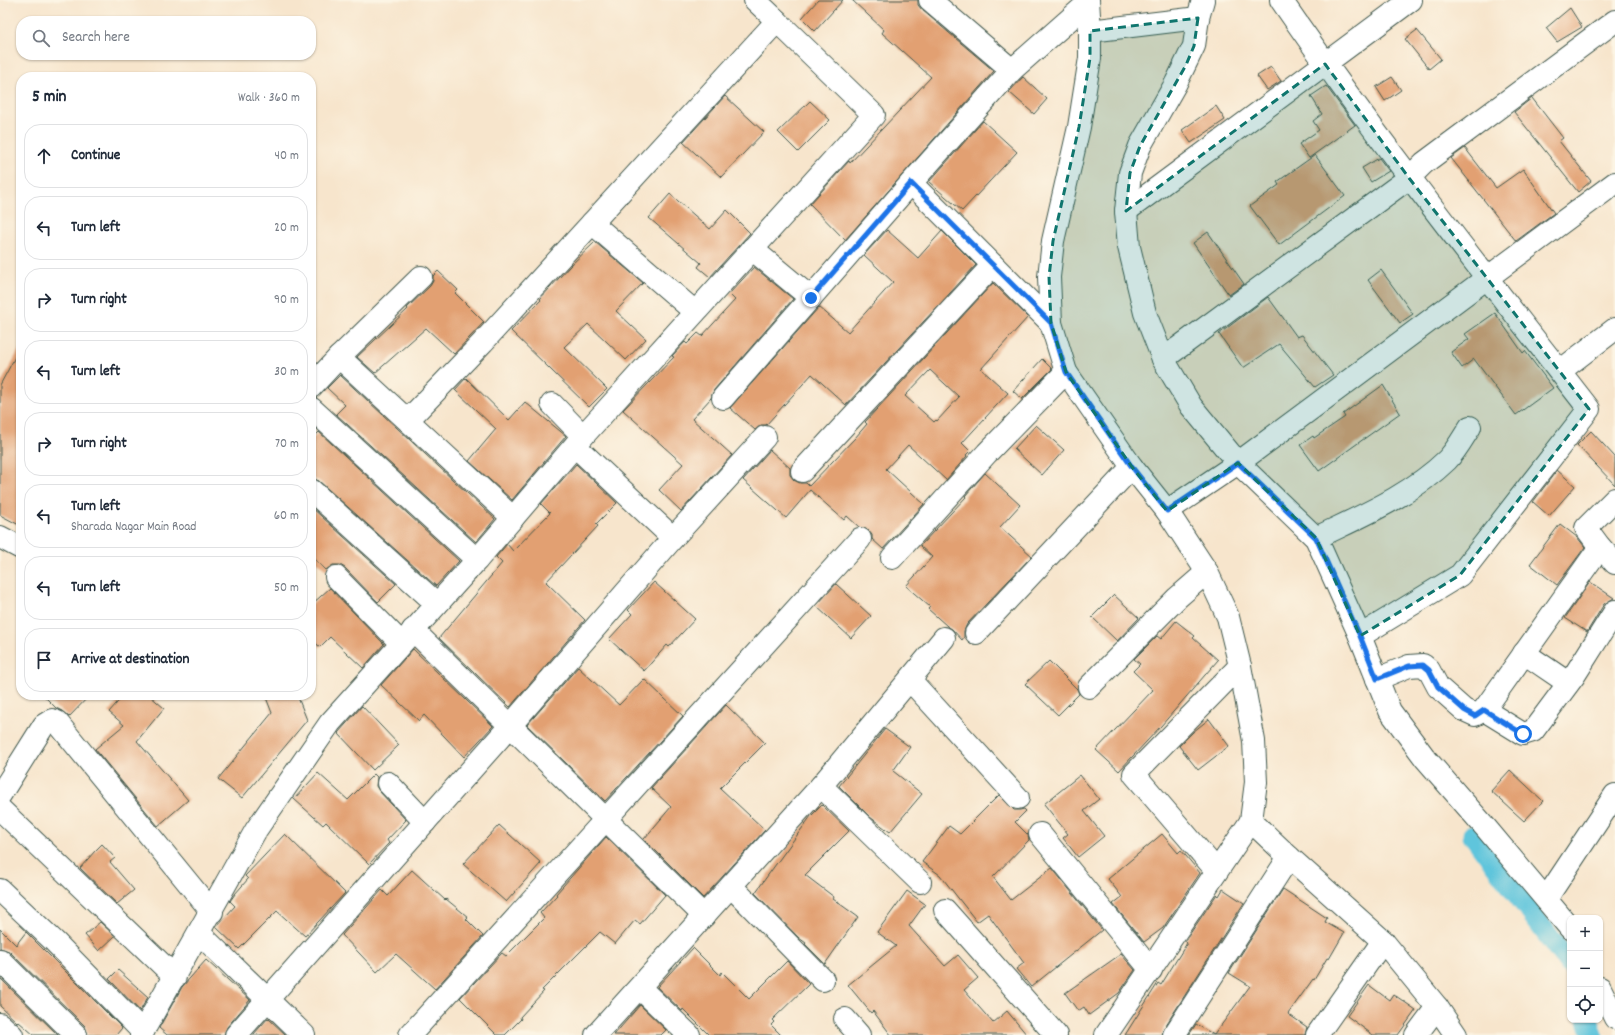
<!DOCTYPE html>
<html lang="en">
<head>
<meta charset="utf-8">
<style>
  :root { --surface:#fff; --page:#f2f2f3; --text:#1f2937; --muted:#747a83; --line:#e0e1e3 }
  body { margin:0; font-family:Dekko,sans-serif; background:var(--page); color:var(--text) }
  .controls { position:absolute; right:12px; bottom:12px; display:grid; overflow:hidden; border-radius:8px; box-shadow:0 1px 3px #0004 }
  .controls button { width:36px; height:36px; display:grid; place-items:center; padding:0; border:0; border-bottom:1px solid var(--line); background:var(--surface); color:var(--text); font:20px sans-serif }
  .stop { position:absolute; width:12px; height:12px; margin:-9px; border:3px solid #1a73e8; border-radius:50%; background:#fff }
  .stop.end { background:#1a73e8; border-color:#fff; box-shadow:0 1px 4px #0008 }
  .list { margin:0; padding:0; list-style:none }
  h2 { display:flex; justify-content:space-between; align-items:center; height:52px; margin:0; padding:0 16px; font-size:17px }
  h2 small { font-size:13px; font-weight:400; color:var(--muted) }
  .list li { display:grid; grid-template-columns:26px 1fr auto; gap:12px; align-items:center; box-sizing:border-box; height:64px; margin:0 8px 8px; padding:0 8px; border:1px solid var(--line); border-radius:16px }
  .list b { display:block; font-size:15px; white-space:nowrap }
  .list p { margin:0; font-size:13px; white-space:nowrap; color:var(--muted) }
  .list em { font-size:13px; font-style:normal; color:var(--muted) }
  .icon { flex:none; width:22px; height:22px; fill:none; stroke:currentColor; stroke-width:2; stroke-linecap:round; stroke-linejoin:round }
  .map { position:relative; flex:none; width:1615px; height:1035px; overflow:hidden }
  .search { position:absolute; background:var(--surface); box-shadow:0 1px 3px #0004; left:16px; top:16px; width:300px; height:44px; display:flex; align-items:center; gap:10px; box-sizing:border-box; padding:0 14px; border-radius:16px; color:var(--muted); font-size:15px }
  .panel { position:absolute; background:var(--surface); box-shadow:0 1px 3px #0004; left:16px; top:72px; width:300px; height:628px; border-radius:16px }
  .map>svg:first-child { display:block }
</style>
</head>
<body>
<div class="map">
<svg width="1615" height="1035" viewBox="0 0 1615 1035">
  <rect width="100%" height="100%" fill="#fcf5e5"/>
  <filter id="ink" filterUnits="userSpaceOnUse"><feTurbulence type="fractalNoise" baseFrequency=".025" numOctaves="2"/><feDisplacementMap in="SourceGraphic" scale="8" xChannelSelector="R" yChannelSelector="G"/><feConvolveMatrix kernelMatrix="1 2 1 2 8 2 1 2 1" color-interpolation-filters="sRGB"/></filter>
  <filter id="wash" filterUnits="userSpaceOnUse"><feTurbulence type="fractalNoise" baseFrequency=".012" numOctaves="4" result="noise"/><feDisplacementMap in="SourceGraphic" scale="16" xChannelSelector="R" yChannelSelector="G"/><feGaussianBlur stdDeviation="0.9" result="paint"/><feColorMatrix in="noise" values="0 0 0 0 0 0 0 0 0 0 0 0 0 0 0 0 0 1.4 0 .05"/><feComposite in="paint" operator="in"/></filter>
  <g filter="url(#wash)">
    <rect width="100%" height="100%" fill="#f7e5cc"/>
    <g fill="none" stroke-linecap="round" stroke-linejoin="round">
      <g stroke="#5fc5dc" stroke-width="21">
        <path d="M1473,835L1570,965"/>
        <path d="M1588,1020L1593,1035"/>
      </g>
    </g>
    <g id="blocks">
      <g fill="#e2a072" fill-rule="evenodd">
        <path d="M818,0H843L815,31L802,18Z"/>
        <path d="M852,0H918V5L922,10L994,71L845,240L810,204L849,161L850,163L931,77L882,33L884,30Z"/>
        <path d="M1570,8L1582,27L1557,42L1546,28Z"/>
        <path d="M1417,30L1441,59L1429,69L1405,39Z"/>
        <path d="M1271,67L1281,81L1267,90L1257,76Z"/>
        <path d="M1023,77L1047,99L1034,114L1009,92Z"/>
        <path d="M1392,77L1401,90L1385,101L1376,87Z"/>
        <path d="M1326,86L1355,125L1309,158L1299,144L1319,130L1313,121L1322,114L1311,96Z"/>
        <path d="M725,96L764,132L721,177L683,142Z"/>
        <path d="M1532,98L1563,138L1559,141L1591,181L1578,192L1514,112Z"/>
        <path d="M810,101L830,120L798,152L778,132Z"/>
        <path d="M1216,106L1225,120L1191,143L1182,130Z"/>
        <path d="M983,121L1017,152L962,211L929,182Z"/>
        <path d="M1465,148L1496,188L1523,169L1554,213L1516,241L1451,158Z"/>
        <path d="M1315,155L1345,196L1279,245L1250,206L1279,185L1277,182Z"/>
        <path d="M1379,158L1389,171L1371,182L1362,168Z"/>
        <path d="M670,194L710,229L727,210L750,233L710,277L698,267L701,263L649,218Z"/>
        <path d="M887,230L918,258L942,231L976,265L846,405L812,374L766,425H761L755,430L730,408L819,307L848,332L893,282L864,255Z"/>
        <path d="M1208,232L1244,284L1229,295L1193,243Z"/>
        <path d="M595,242L643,283L616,311L646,339L626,360L588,324L564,347L607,389L589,407L511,331L541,300L540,299L569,267Z"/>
        <path d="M754,267L793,299L714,390L711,398L692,419L732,455L681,511L659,490L683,464L623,410L674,357L672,356L685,342L687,344L698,333L702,336L735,300L729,294Z"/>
        <path d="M1381,270L1413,314L1400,323L1368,280Z"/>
        <path d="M438,271L458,290L455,293L484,322L454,354L426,328L375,373L357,357L408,309L407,308L430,286L433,281V276Z"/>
        <path d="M993,283L1028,317L981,369L1008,393L962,443L970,451L966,455L967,456L946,480L908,445L886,469L924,504L883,549L872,539V535L868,530L859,527L847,516L844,520L810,490L786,518L743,480L770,450L790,468V475L794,480L800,483H806L809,486L855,438L867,424L865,422ZM930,370L959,397L937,421L936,420L934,422L905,396Z"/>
        <path d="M1268,297L1297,337L1302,335L1333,375L1315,387L1279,344L1243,368L1219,334Z"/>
        <path d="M1495,313L1523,353L1525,351L1553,388L1516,415L1474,359L1462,368L1451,352L1469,339L1465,334Z"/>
        <path d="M21,346V526L0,515V385Z"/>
        <path d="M1042,359L1052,369L1022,399L1013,391Z"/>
        <path d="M340,375L495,519L476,542L336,414L345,405L327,388Z"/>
        <path d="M466,378L509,420L525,402L566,436L512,500L469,461L496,429L455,390Z"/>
        <path d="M1383,385L1400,413L1319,471L1300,445L1313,436L1314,438L1345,417L1343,414Z"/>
        <path d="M1036,425L1064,450L1042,475L1014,449Z"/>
        <path d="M1591,431L1615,457V485L1577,445Z"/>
        <path d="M319,432L459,561L436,586L319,481L311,478V440Z"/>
        <path d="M576,464L617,503L596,524L598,526L546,582L585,620L510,707L439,638L502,563L496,557L507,544L513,551L550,513L541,504Z"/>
        <path d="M1557,470L1575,486L1549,516L1533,502Z"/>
        <path d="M985,473L1020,505L1000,527L1032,556L967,624L964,631V637L962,640L952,629L947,626L928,609L930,607L906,586L932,557L920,546L966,497L965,496Z"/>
        <path d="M311,507L396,584L378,602L345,568L340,565H333L326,570L311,556Z"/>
        <path d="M1560,524L1577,537L1585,547L1557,585L1530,564Z"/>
        <path d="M654,582L695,619L669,647L667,645L644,671L609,639L632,614L628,610Z"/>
        <path d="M1590,582L1614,598L1604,604L1587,632L1565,618Z"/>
        <path d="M836,584L871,616L851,638L816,606Z"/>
        <path d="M330,588L384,644L363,668L330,637L320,647L311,639V605Z"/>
        <path d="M1114,595L1139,618L1117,641L1092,617Z"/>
        <path d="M1176,621L1195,636L1193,638L1218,660L1161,726L1119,771L1096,750L1153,690L1133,671L1140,664L1134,659L1157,636L1161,639Z"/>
        <path d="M413,649L493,726L464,757L424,715L419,721L381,685Z"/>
        <path d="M1049,661L1077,689L1079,694L1058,715L1025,684Z"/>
        <path d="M578,667L619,705L644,679L683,716L605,801L527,725Z"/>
        <path d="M43,695H90L69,717L62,711L56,708Z"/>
        <path d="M124,695H149L164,708L137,741L188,800L158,826L95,749L124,725L109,712Z"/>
        <path d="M265,695H297L307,720L242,798L218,779L272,713Z"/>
        <path d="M726,705L765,743L720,788L765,830L703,898L644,839L671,807L651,788Z"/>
        <path d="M362,706L399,745L373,770L338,733Z"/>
        <path d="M1209,719L1229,746L1198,770L1179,746L1193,732Z"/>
        <path d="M885,729L910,747L893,771L922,794L890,832L870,817L839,786Z"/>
        <path d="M1510,770L1543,801L1524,821L1491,791Z"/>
        <path d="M318,773L348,800L374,774L377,777L376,786L379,791L406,820L387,840L389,843L369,864L326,822L323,825L294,799Z"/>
        <path d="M1080,775L1099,799L1084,811L1104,836L1078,857L1063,838L1068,834L1044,804Z"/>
        <path d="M999,795L1014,810H1020L1024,809L1026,811L1015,822L1028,835L1029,840L993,877L1011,900L1052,868L1102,930L1031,987L1016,969L1024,963L988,914L977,922L940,875L922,862L949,826L960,834Z"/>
        <path d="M822,805L849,831L805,875L834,897L833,899L858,917L825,964L805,944L806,943L799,938L755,893L811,816Z"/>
        <path d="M499,825L541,863L506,902L463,864Z"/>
        <path d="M285,834L345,893L305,936L277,911L239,949L216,927L235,906L230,901L235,894L248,879L245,876Z"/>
        <path d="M1162,834L1178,853L1181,850L1200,873L1163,928L1144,942L1113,904L1122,897L1108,879Z"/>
        <path d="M606,837L665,895L640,924L635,920L615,944L600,932L542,990L544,991L520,1017L521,1019L505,1035H497L460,998L502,953L506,956L544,918L540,913L557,895L556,894Z"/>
        <path d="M102,844L115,858L110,862L134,890L117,904L80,868L95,851Z"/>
        <path d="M412,870L445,900L446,899L468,917L466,919L483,936L435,989L396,954L377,972L342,935L382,890L388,896Z"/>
        <path d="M1223,889L1244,903L1164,1028L1162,1035H1125L1158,983L1161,985L1187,943L1185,941L1217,894L1219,896Z"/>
        <path d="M1283,889L1327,918L1325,922L1344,933L1329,959L1327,958L1314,980L1313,979L1288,1014L1307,1027L1305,1035H1189L1196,1024L1214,1035L1250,986L1229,973Z"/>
        <path d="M907,891L925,904L909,926L945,966L958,955L978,978L964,990L993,1023L1007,1011L1027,1035H891L873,1011L871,1013L848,985L896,946L877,932Z"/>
        <path d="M100,922L115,936L99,951L85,935Z"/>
        <path d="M0,929L16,945L26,932L122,1028L116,1035H88L85,1026L9,951L0,948Z"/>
        <path d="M693,948L720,975L722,972L749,999L787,961L809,984L772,1020L774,1022L771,1025L781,1035H709L683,1009L682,1011L657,987Z"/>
        <path d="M1121,954L1135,970L1119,993L1089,1015L1084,1007L1078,1011L1065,993Z"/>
        <path d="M206,960L250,1000L227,1027L224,1035H167L159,1028L182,987Z"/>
        <path d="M118,970L148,997L140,1011L109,979Z"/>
        <path d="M0,978L58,1035H34L19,1022L18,1023L0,1006Z"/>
        <path d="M1369,985L1389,1000L1393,994L1416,1010L1398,1035H1373L1347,1016Z"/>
        <path d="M640,1005L666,1030L661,1035H614Z"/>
        <path d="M268,1018L286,1035H253Z"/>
      </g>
    </g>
  </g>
  <g filter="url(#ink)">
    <use href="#blocks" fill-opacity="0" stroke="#3f564b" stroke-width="1"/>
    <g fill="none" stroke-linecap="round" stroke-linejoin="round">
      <g stroke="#3f564b" stroke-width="24">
        <g id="street">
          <path d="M755,0L777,21"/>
          <path d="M930,0L1012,70"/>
          <path d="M1203,0L1198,18L1194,46L1176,83L1140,146L1130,173L1126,211L1129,247L1145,313L1163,359L1191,406L1238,463L1316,538L1360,636L1390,711L1425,758L1486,828L1570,928"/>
          <path d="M1281,0C1378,141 1484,274 1589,409L1460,575L1360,636"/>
          <path d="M1090,31L1198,18"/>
          <path d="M911,183L1051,323"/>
          <path d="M1126,211L1411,0"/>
          <path d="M592,223L695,312"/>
          <path d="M752,249L811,298"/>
          <path d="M339,357L513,518"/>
          <path d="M1163,359L1409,178L1424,163L1615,21"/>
          <path d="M1560,371L1615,329"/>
          <path d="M311,387L339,357L421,277"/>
          <path d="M723,398L911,183L1012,70L1088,3"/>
          <path d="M552,404L583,436"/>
          <path d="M311,408L477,560"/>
          <path d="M575,446L673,538"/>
          <path d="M802,471L993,265"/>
          <path d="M311,490L437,604"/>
          <path d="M1615,499L1586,528L1600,547L1615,563"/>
          <path d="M1167,511L1238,463L1615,183"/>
          <path d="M0,537L21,548"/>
          <path d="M1316,538C1361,516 1410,496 1447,460C1456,451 1463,438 1470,427"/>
          <path d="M892,558L987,453L1066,372"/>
          <path d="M336,577L401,643"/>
          <path d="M413,630L704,916"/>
          <path d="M976,633L1132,467"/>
          <path d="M1524,653L1568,683"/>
          <path d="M1377,679L1409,666L1423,665L1429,670L1438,687L1464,710L1475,715L1484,710L1600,547"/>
          <path d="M910,680L1018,798"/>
          <path d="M1089,687L1177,598L1207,572"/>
          <path d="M1484,710L1523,734L1533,731L1574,676L1615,611"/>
          <path d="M388,783L425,822"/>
          <path d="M821,786L920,882"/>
          <path d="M0,795L44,725L52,720L57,722L212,912"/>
          <path d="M0,809L175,977"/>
          <path d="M1040,834L1151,970"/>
          <path d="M1216,870L1134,774L1240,666"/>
          <path d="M731,886L823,980"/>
          <path d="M0,890L55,942L143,1032"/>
          <path d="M1546,899L1615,795"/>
          <path d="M945,910L1056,1035"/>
          <path d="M199,933L304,1035"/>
          <path d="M0,960L76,1035"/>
          <path d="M640,988L689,1035"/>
          <path d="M1600,988L1615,1018"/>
          <path d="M845,1019L859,1035"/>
          <path d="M0,1024L12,1035"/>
          <path d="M141,1035L256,830L330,723L477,560L583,436L874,115L777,21L483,342L408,420"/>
          <path d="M236,1035L510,726L673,538L765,437"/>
          <path d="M410,1035L860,539"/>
          <path d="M596,1035L821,786L944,638"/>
          <path d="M1106,1035L1251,821"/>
          <path d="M1174,1035L1289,857"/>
          <path d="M1317,1035L1383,941"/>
          <path d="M1416,1035L1437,1007"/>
        </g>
      </g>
      <g stroke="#3f564b" stroke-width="24">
        <path id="secondary" d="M1088,0L1090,31V58L1079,127L1053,241L1049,277L1051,323L1066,372L1132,467L1167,511L1207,572L1228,617L1240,666L1254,741L1256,782L1251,821L1289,857L1383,941L1437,1007L1456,1035"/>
      </g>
      <use href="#street" stroke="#fff" stroke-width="22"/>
      <use href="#secondary" stroke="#fff" stroke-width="22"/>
    </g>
  </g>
  <g fill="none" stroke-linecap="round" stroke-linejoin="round" filter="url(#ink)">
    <path stroke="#1a73e8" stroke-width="5" d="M811,298L911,183L1051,323L1066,372L1132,467L1167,511L1238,463L1316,538L1360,636L1377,679L1409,666L1423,665L1429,670L1438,687L1464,710L1475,716L1484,710L1523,734"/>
  </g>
  <path fill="#0f766e" fill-opacity="0.2" stroke="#0f766e" stroke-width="3" stroke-dasharray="8 5" stroke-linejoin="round" d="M1198,18L1194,46L1186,65L1140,146L1130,173L1126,211L1325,64L1409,178L1589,409L1460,575L1360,636L1316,538L1238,463L1167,511L1132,467L1066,372L1051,323L1049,277L1053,241L1079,127L1090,58V31Z"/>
</svg>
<div class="controls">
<button>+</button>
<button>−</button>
<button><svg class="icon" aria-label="locate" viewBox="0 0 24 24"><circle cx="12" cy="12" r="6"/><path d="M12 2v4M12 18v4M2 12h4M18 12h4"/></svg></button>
</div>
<div class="stop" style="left:1523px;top:734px"></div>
<div class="stop end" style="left:811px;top:298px"></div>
<div class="search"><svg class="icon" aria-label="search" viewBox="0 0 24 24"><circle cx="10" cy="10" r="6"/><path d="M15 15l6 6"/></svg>Search here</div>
<section class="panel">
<h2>5 min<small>Walk · 360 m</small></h2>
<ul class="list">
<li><svg class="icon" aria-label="ahead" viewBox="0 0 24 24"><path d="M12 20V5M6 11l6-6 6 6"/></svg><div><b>Continue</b></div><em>40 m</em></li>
<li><svg class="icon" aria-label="left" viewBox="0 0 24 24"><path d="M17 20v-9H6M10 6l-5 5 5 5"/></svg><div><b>Turn left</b></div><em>20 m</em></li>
<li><svg class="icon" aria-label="right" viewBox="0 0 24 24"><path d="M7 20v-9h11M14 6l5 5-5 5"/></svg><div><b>Turn right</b></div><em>90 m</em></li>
<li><svg class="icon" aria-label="left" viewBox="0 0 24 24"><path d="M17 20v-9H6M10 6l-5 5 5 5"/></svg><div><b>Turn left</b></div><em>30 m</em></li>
<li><svg class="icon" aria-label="right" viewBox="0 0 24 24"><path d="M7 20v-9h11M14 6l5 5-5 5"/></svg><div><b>Turn right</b></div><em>70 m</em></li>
<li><svg class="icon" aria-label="left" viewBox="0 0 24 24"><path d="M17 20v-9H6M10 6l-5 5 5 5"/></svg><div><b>Turn left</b><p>Sharada Nagar Main Road</p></div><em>60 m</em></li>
<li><svg class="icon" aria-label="left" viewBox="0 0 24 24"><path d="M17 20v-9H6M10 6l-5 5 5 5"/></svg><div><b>Turn left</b></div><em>50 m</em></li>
<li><svg class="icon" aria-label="arrive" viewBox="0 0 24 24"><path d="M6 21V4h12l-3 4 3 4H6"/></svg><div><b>Arrive at destination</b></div></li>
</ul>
</section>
</div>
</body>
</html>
